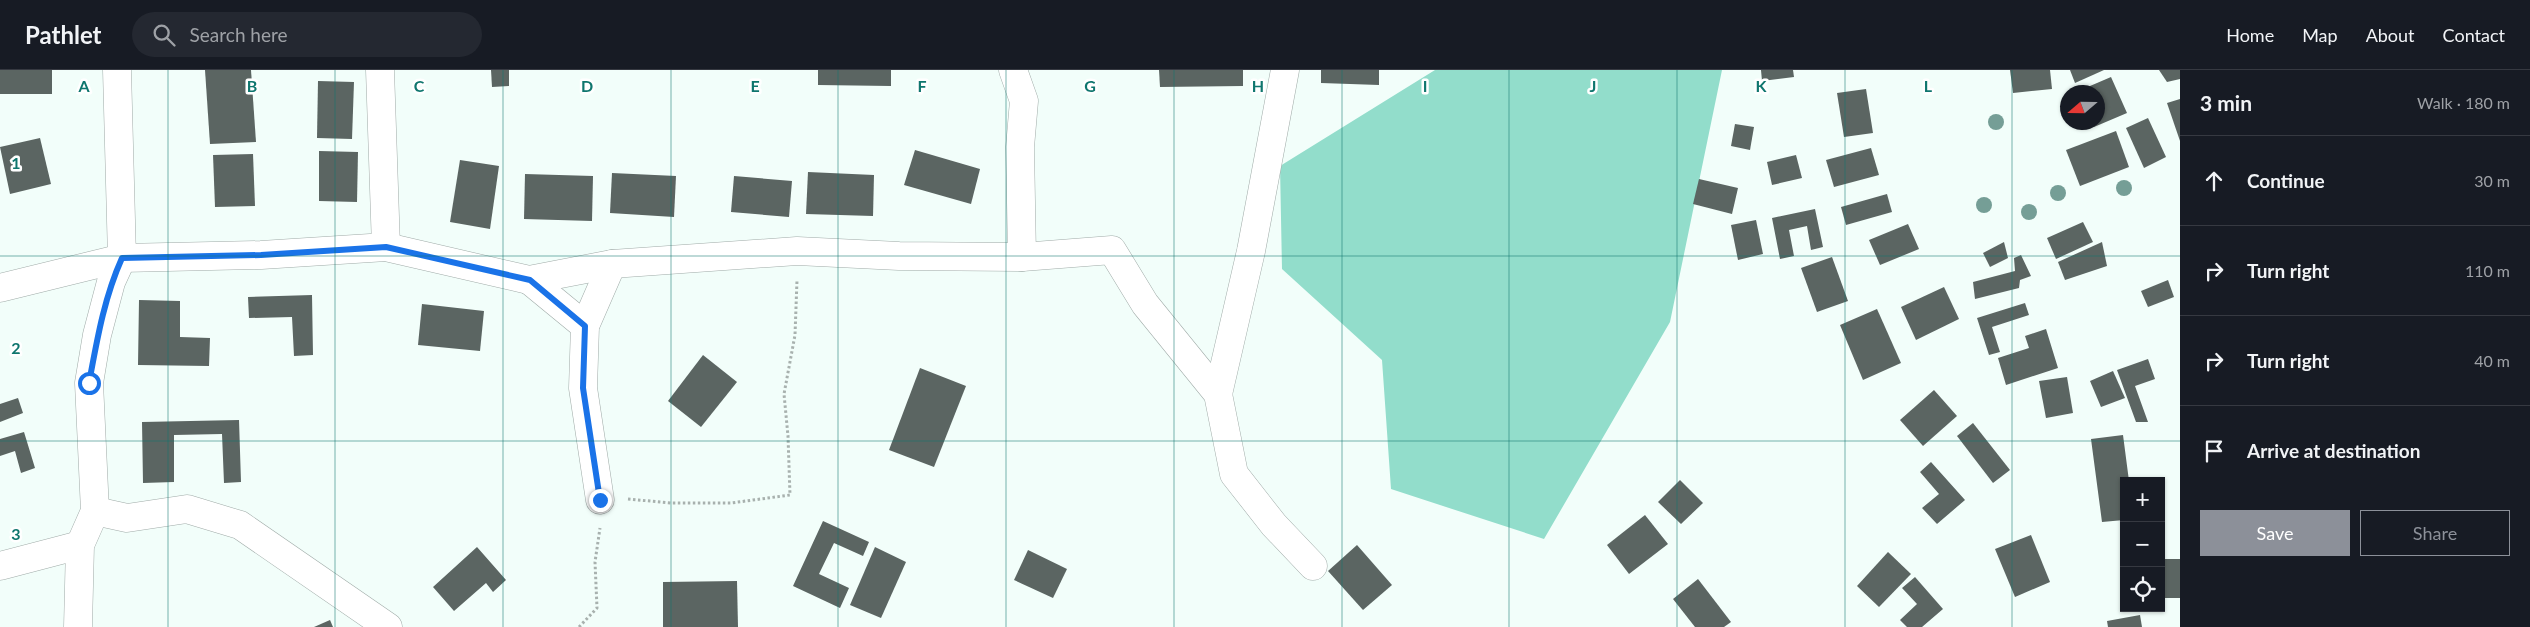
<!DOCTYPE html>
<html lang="en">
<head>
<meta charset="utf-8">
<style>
  :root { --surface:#171b24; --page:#242831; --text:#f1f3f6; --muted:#9ea1a6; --line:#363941; --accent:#8c9099 }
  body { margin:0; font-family:Lato,sans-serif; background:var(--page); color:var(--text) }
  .controls { position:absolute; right:15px; bottom:15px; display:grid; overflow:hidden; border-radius:0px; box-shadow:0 1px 4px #0004 }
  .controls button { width:45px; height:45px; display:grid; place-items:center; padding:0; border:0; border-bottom:1px solid var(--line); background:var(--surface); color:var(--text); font:25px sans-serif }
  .compass { position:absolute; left:2060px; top:15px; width:45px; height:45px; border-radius:50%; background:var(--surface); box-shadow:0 1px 4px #0004; rotate:250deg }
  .stop { position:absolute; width:15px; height:15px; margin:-11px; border:4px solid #1a73e8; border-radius:50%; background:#fff }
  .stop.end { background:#1a73e8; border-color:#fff; box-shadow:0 1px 5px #0008 }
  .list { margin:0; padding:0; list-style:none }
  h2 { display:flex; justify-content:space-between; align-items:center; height:65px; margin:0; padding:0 20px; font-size:21px }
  h2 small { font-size:16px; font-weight:400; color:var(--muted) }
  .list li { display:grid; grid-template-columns:32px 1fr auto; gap:15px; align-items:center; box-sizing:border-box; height:90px; padding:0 20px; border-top:1px solid var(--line) }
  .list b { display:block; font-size:19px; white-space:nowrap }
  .list em { font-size:16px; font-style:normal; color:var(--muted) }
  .actions { display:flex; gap:10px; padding:15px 20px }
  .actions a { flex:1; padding:11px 0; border:1px solid var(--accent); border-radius:0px; text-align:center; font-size:18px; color:var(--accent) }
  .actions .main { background:var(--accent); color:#fff }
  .icon { flex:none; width:28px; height:28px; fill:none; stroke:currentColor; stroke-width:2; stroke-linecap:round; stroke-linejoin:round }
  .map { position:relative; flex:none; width:2180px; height:557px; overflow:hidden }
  header { display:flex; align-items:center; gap:30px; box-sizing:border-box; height:70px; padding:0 25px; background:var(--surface); border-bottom:1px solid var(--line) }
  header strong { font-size:24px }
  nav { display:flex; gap:28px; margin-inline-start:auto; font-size:18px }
  .search { width:350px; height:45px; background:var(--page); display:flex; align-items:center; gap:12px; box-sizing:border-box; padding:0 18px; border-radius:28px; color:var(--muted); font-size:19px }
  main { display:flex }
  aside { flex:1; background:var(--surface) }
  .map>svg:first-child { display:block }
</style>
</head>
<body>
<header>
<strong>Pathlet</strong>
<div class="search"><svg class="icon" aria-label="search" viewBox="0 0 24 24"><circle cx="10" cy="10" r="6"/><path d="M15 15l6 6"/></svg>Search here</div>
<nav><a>Home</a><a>Map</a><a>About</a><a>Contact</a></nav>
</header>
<main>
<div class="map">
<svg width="2180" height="557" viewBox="0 0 2180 557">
  <rect width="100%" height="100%" fill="#f2fefa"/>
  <path fill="#92ddcb" d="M1435,0H1722L1670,252L1544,469L1391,419L1382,290L1282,199L1280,96Z"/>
  <g fill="#5b6562">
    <rect x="0" y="0" width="52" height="24"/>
    <path d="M205,0H251L256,72L210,74Z"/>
    <path d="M491,0H509V16L492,17Z"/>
    <path d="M818,0H891V16L818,15Z"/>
    <path d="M1159,0H1243V16L1160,17Z"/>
    <path d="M1321,0H1379V15L1321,13Z"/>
    <path d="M1761,0H1793L1794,7L1762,11Z"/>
    <path d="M2010,0H2050L2052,19L2013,23Z"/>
    <path d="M2070,0H2104L2075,13Z"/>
    <path d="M2159,0H2180V9L2167,12Z"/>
    <path d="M2111,7L2127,43L2094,57L2092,52H2098V22H2076Z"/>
    <path d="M318,11L354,12L352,69L317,68Z"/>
    <path d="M1866,19L1873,63L1844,67L1837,23Z"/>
    <path d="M2180,29V71L2167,33Z"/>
    <path d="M2148,48L2166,87L2144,98L2126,58Z"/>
    <path d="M1735,54L1754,57L1750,80L1731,76Z"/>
    <path d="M2116,61L2129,97L2080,116L2066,80Z"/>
    <path d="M40,68L51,114L10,124L0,77Z"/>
    <path d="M1871,78L1879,105L1834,117L1826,90Z"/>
    <path d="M915,80L980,99L971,134L904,115Z"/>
    <path d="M319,81L358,82L357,132L319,131Z"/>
    <path d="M253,84L255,136L215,137L213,85Z"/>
    <path d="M1796,85L1802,108L1772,115L1767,92Z"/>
    <path d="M460,90L499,96L490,159L450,152Z"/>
    <path d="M808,102L874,105L873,146L806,144Z"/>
    <path d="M612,103L676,106L674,147L610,143Z"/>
    <path d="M525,104L593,106L592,151L524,149Z"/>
    <path d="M734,106L792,111L789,147L731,142Z"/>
    <path d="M1699,109L1738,118L1732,144L1693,134Z"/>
    <path d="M1887,124L1892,142L1846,155L1841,137Z"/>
    <path d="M1815,139L1823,177L1811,180L1807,156L1789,160L1794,186L1780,189L1772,148Z"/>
    <path d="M1756,150L1763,184L1738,190L1731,155Z"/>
    <path d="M2083,152L2093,172L2056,189L2047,168Z"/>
    <path d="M1908,154L1919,179L1880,195L1869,170Z"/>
    <path d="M2004,172L2008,188L1990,197L1983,183Z"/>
    <path d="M2102,172L2107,196L2065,210L2058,192Z"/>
    <path d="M2021,185L2031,206L2020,210L2019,218L1975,229L1973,212L2015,201L2014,188Z"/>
    <path d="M1832,187L1848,231L1817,242L1801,198Z"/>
    <path d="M2168,210L2174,227L2148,237L2141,221Z"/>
    <path d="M1944,217L1959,249L1916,270L1901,237Z"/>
    <path d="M312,225L313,285L294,286L292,247L249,248L248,227Z"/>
    <path d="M139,230L180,231V267L210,268L209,296L138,295Z"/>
    <path d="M2025,233L2029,245L1992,257L2000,282L1989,285L1977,248Z"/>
    <path d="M422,234L484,241L480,281L418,275Z"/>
    <path d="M1877,239L1901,293L1863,310L1840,255Z"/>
    <path d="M2046,259L2058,298L2006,315L1998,288L2029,278L2025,266Z"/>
    <path d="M703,285L737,312L701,357L668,331Z"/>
    <path d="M2148,289L2155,309L2135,316L2148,352H2136L2117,300Z"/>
    <path d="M920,298L966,316L934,397L889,380Z"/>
    <path d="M2113,301L2125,328L2101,337L2090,311Z"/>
    <path d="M2067,307L2073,343L2046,348L2039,311Z"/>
    <path d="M1934,320L1957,346L1923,376L1900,350Z"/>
    <path d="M18,328L23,343L0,352V334Z"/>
    <path d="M239,350L241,412L224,413L222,364L174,365V412L143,413L142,352Z"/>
    <path d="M1973,353L2010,400L1993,413L1957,366Z"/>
    <path d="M24,362L35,398L21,403L15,381L0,386V369Z"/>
    <path d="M2123,365L2129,411H2124V450L2102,452L2091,369Z"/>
    <path d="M1931,392L1965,430L1937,454L1922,438L1939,424L1920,402Z"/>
    <path d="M1680,410L1703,433L1681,454L1658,432Z"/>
    <path d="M1645,445L1668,474L1629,504L1607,475Z"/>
    <path d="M823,451L869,472L863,486L834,473L819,504L849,518L840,538L793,516Z"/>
    <path d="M2031,465L2050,512L2015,527L1995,479Z"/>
    <path d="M1357,475L1392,515L1363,540L1328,501Z"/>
    <path d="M477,477L506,510L493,522L486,513L454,541L433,517Z"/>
    <path d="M875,477L906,492L881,548L850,535Z"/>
    <path d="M1028,480L1067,499L1053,528L1014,510Z"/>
    <path d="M1888,482L1911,504L1879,537L1857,516Z"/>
    <path d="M2163,489H2180V528H2162Z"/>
    <path d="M1915,507L1943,539L1922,557H1907L1900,550L1917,534L1902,518Z"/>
    <path d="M1698,509L1731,552L1724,557H1695L1673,529Z"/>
    <path d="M737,511L738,557H663V512Z"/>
    <path d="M2140,545L2142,557H2108L2107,551Z"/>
    <path d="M330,550L333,557H314Z"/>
  </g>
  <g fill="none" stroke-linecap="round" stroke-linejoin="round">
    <g stroke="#a0aba8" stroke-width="29">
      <g id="minor">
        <path d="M380,0L386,177"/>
        <path d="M1022,187L1112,180L1145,234L1218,324L1234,404L1274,455L1313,496"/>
        <path d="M529,210L585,256"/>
        <path d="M0,218L122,188L261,185L386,177L529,210L612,194L797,181L899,186L1022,187L1020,77L1024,31L1013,0"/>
        <path d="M1218,324L1251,181L1285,0"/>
        <path d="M600,430L583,318L585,256L612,194"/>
        <path d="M95,441L127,448L187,439L240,455L388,557"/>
        <path d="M0,496L80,475"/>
        <path d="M78,557L80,475L95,441L89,313L97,265L111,212L122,188L117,0"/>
      </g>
    </g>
    <g stroke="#a8b1ae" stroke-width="3" stroke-dasharray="2.5 2.5" stroke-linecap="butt">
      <path d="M628,429L671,433H731L790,425L788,366L784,324L795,265L797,210"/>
      <path d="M579,557L597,538L595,492L600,458"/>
    </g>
    <use href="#minor" stroke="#fff" stroke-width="28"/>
  </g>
  <g fill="#759e96">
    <circle cx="1996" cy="52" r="8"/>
    <circle cx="2124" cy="118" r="8"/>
    <circle cx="2058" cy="123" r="8"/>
    <circle cx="1984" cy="135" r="8"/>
    <circle cx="2029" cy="142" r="8"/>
  </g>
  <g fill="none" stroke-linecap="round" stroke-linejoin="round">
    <path stroke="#1a73e8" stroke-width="6" d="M89,313C97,270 104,228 122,188L261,185L386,177L530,210L585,256L583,318L600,430"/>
  </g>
  <path fill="none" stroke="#0f766e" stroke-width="1" stroke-opacity="0.55" d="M168,0V557M335,0V557M503,0V557M671,0V557M838,0V557M1006,0V557M1174,0V557M1342,0V557M1509,0V557M1677,0V557M1845,0V557M2012,0V557M0,186H2180M0,371H2180"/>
  <g font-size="16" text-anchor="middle" font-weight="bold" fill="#0f766e" stroke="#fff" stroke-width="5" stroke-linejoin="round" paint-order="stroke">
    <text x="84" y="22">A</text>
    <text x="252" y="22">B</text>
    <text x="419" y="22">C</text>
    <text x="587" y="22">D</text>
    <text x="755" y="22">E</text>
    <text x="922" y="22">F</text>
    <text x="1090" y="22">G</text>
    <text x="1258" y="22">H</text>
    <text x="1425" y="22">I</text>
    <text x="1593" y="22">J</text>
    <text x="1761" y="22">K</text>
    <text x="1928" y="22">L</text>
    <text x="16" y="99">1</text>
    <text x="16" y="284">2</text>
    <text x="16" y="470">3</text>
  </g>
</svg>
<div class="controls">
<button>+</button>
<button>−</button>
<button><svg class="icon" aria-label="locate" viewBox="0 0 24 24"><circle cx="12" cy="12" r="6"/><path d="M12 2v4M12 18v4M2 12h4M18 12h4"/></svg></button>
</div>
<svg class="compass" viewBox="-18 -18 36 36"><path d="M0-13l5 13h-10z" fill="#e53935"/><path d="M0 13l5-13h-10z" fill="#9ea1a6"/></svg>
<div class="stop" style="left:89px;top:313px"></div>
<div class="stop end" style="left:600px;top:430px"></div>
</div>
<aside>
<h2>3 min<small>Walk · 180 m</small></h2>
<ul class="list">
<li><svg class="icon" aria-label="ahead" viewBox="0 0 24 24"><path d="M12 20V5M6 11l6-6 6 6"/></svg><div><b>Continue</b></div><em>30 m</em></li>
<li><svg class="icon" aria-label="right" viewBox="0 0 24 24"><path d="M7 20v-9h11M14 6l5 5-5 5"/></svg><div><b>Turn right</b></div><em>110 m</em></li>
<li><svg class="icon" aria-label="right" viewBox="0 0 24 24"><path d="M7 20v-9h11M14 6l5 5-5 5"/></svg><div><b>Turn right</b></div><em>40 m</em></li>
<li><svg class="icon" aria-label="arrive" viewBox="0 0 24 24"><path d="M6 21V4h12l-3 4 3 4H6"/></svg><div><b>Arrive at destination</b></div></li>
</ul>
<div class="actions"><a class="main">Save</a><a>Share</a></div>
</aside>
</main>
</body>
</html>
